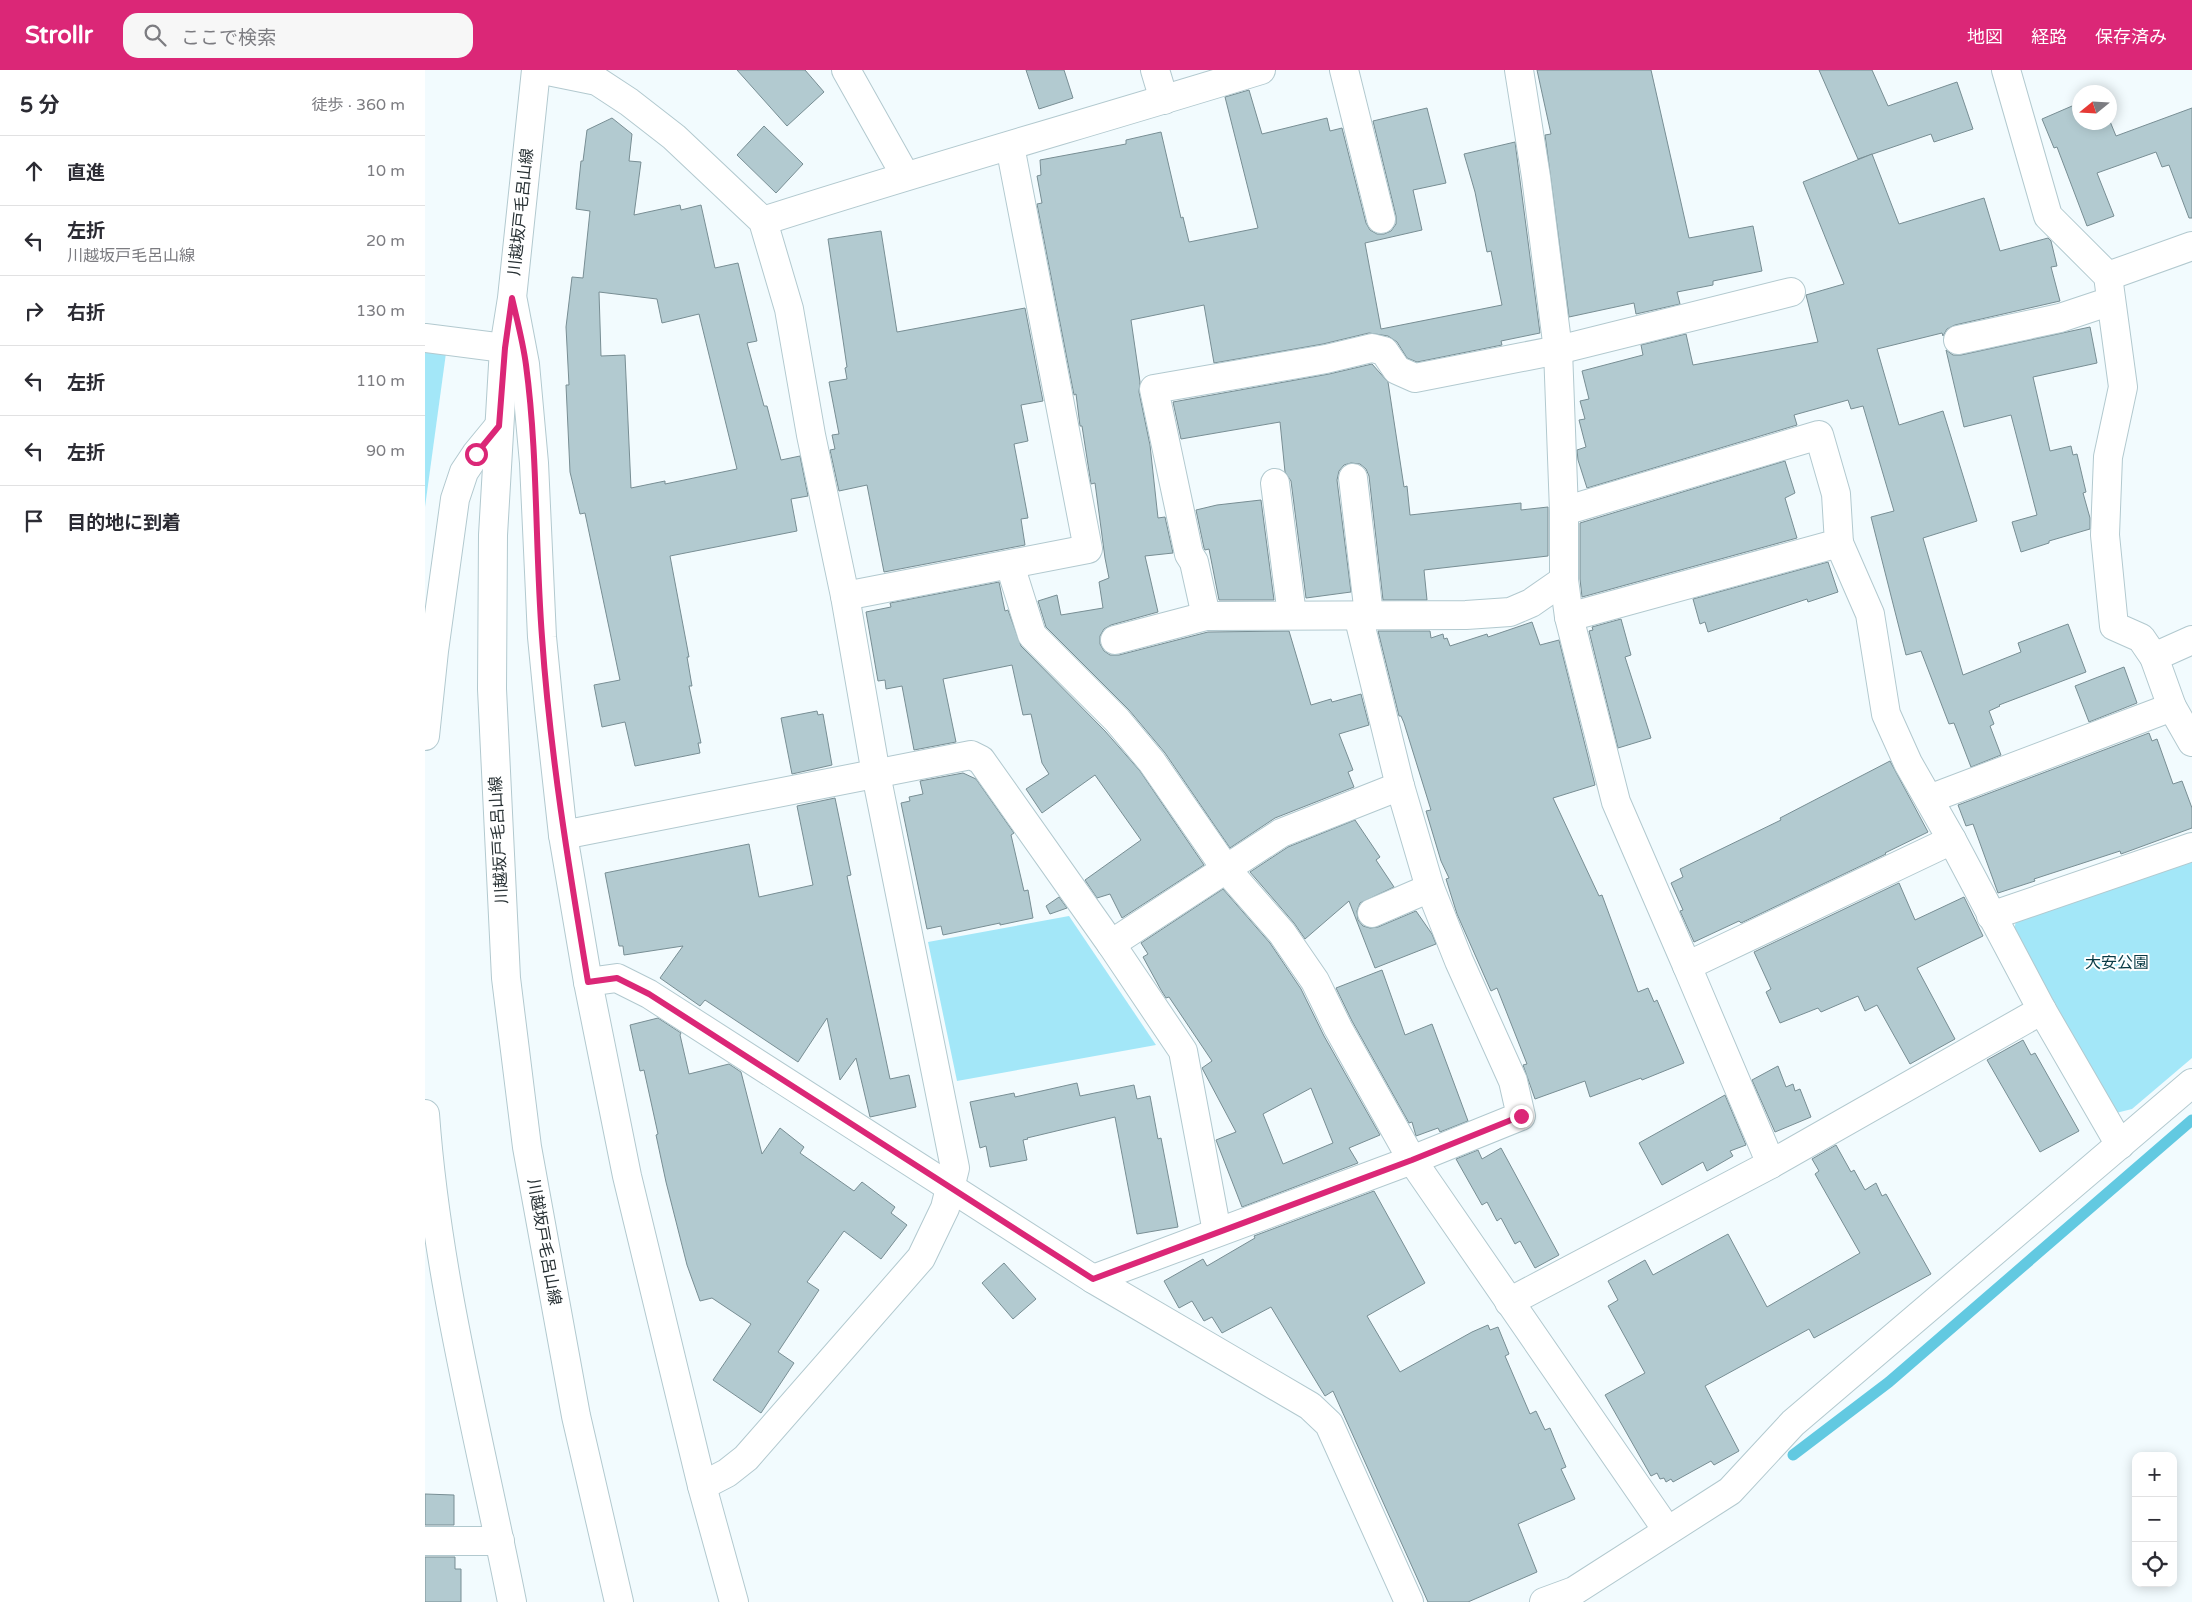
<!DOCTYPE html>
<html lang="ja">
<head>
<meta charset="utf-8">
<style>
  :root { --surface:#fff; --page:#f7f7f7; --text:#2b2b33; --muted:#7c7c81; --line:#e1e1e2; --accent:#db2777 }
  body { margin:0; font-family:"Varela Round","Noto Sans JP",sans-serif; background:var(--page); color:var(--text) }
  .controls { position:absolute; right:15px; bottom:15px; display:grid; overflow:hidden; border-radius:10px; box-shadow:0 2px 12px #0003 }
  .controls button { width:45px; height:45px; display:grid; place-items:center; padding:0; border:0; border-bottom:1px solid var(--line); background:var(--surface); color:var(--text); font:25px sans-serif }
  .compass { position:absolute; left:1647px; top:15px; width:45px; height:45px; border-radius:50%; background:var(--surface); box-shadow:0 2px 12px #0003; rotate:252deg }
  .stop { position:absolute; width:15px; height:15px; margin:-11px; border:4px solid #db2777; border-radius:50%; background:#fff }
  .stop.end { background:#db2777; border-color:#fff; box-shadow:0 1px 5px #0008 }
  .list { margin:0; padding:0; list-style:none }
  h2 { display:flex; justify-content:space-between; align-items:center; height:65px; margin:0; padding:0 20px; font-size:21px }
  h2 small { font-size:16px; font-weight:400; color:var(--muted) }
  .list li { display:grid; grid-template-columns:32px 1fr auto; gap:15px; align-items:center; box-sizing:border-box; height:70px; padding:0 20px; border-top:1px solid var(--line) }
  .list b { display:block; font-size:19px; white-space:nowrap }
  .list p { margin:0; font-size:16px; white-space:nowrap; color:var(--muted) }
  .list em { font-size:16px; font-style:normal; color:var(--muted) }
  .icon { flex:none; width:28px; height:28px; fill:none; stroke:currentColor; stroke-width:2; stroke-linecap:round; stroke-linejoin:round }
  .map { position:relative; flex:none; width:1767px; height:1532px; overflow:hidden }
  header { display:flex; align-items:center; gap:30px; box-sizing:border-box; height:70px; padding:0 25px; background:var(--accent); color:#fff }
  header strong { font-size:24px }
  nav { display:flex; gap:28px; margin-inline-start:auto; font-size:18px }
  .search { width:350px; height:45px; background:var(--page); display:flex; align-items:center; gap:12px; box-sizing:border-box; padding:0 18px; border-radius:15px; color:var(--muted); font-size:19px }
  main { display:flex }
  aside { flex:1; background:var(--surface) }
  .map>svg:first-child { display:block }
</style>
</head>
<body>
<header>
<strong>Strollr</strong>
<div class="search"><svg class="icon" aria-label="search" viewBox="0 0 24 24"><circle cx="10" cy="10" r="6"/><path d="M15 15l6 6"/></svg>ここで検索</div>
<nav><a>地図</a><a>経路</a><a>保存済み</a></nav>
</header>
<main>
<aside>
<h2>5 分<small>徒歩 · 360 m</small></h2>
<ul class="list">
<li><svg class="icon" aria-label="ahead" viewBox="0 0 24 24"><path d="M12 20V5M6 11l6-6 6 6"/></svg><div><b>直進</b></div><em>10 m</em></li>
<li><svg class="icon" aria-label="left" viewBox="0 0 24 24"><path d="M17 20v-9H6M10 6l-5 5 5 5"/></svg><div><b>左折</b><p>川越坂戸毛呂山線</p></div><em>20 m</em></li>
<li><svg class="icon" aria-label="right" viewBox="0 0 24 24"><path d="M7 20v-9h11M14 6l5 5-5 5"/></svg><div><b>右折</b></div><em>130 m</em></li>
<li><svg class="icon" aria-label="left" viewBox="0 0 24 24"><path d="M17 20v-9H6M10 6l-5 5 5 5"/></svg><div><b>左折</b></div><em>110 m</em></li>
<li><svg class="icon" aria-label="left" viewBox="0 0 24 24"><path d="M17 20v-9H6M10 6l-5 5 5 5"/></svg><div><b>左折</b></div><em>90 m</em></li>
<li><svg class="icon" aria-label="arrive" viewBox="0 0 24 24"><path d="M6 21V4h12l-3 4 3 4H6"/></svg><div><b>目的地に到着</b></div></li>
</ul>
</aside>
<div class="map">
<svg width="1767" height="1532" viewBox="0 0 1767 1532">
  <rect width="100%" height="100%" fill="#f2fbfe"/>
  <g fill="#a3e7f8">
    <path d="M0,281L21,283L0,437Z"/>
    <path d="M1767,789V988L1707,1039L1691,1043L1589,860L1592,846Z"/>
    <path d="M644,846L731,975L532,1011L503,872Z"/>
  </g>
  <g fill="none" stroke-linecap="round" stroke-linejoin="round">
    <path stroke="#62c9e1" stroke-width="11" d="M1368,1385L1464,1312L1767,1050"/>
  </g>
  <g fill="#b2cad0" stroke="#788e94" fill-rule="evenodd">
    <path d="M312,0H380L399,22L362,56Z"/>
    <path d="M601,0H639L648,28L614,39Z"/>
    <path d="M1112,0H1226L1264,168L1328,156L1337,201L1288,211V215L1252,222L1255,234L1211,244L1209,233L1144,247L1120,65L1126,64Z"/>
    <path d="M1394,0H1447L1463,36L1532,12L1548,59L1509,72L1506,64L1433,89Z"/>
    <path d="M824,20L837,64L902,48L905,61L917,58L941,153L945,160L952,164H959L966,161L971,154V146L948,51L1002,38L1021,113L988,120L997,160L940,173L956,259L1077,235L1066,181L1062,182L1050,122L1039,84L1090,72L1115,263L1076,271L1077,275L992,292L982,288L972,272L963,266L944,263L898,274L789,293L779,235L706,250L715,312L714,322L725,375L733,448L740,447L748,483L720,486L733,542L686,555L679,559L675,566V574L679,581L685,585H694L783,562L864,561L886,635L906,629L907,632L936,624L944,655L914,664L928,700L923,702L929,717L850,748L805,778L740,683L704,640L621,557L613,531L632,525L636,545L678,538L674,512L684,508L680,488L670,413L666,414L657,356H655L651,324L649,325L612,134L617,133L612,106L616,105L615,90L701,74V70L736,62L756,148L758,147L764,172L833,158L800,27Z"/>
    <path d="M1654,33V52H1684V49L1691,66L1767,38V148H1764L1744,95L1737,97L1731,82L1672,103L1689,146L1662,156L1632,77L1629,78L1617,49Z"/>
    <path d="M187,48L207,64L204,91L216,92L209,145L255,135L256,140L276,135L290,198L313,193L332,271L322,273L339,336H342L356,390L375,386L383,426L366,429L372,461L245,486L264,587H262L267,616H264L276,673H273L275,683L210,696L200,652L177,657L169,615L195,610L160,443L155,444L145,402L141,315H144L141,257L147,207L158,208L165,141L151,139L156,91H158L162,60ZM174,222L232,229L237,253L274,244L312,399L240,414V411L206,418L200,285L176,286Z"/>
    <path d="M339,56L378,94L351,123L312,85Z"/>
    <path d="M1447,84L1474,154L1559,128L1575,181L1623,168L1626,171L1632,196L1626,197L1635,231L1530,255L1522,259L1518,266L1517,263L1452,279L1474,355L1518,341L1552,451L1498,468L1538,605L1596,582L1593,573L1643,554L1661,602L1574,635L1575,636L1564,641L1569,654L1565,656L1576,685L1546,697L1529,653L1524,654L1496,581L1481,585L1446,447L1469,441L1438,336L1426,339L1423,330L1369,345L1372,355L1162,418L1153,390L1152,380L1161,377L1154,350L1160,349L1155,331L1164,329L1157,301L1218,285L1216,275L1261,264L1268,295L1393,272L1381,225L1419,214L1378,112Z"/>
    <path d="M456,161L472,262L600,238L618,331L596,335L603,371L589,374L603,448L596,449L600,475L459,502L442,415L414,421L405,380L410,379L407,365L414,364L404,312L422,309L420,298L422,297L403,169Z"/>
    <path d="M1665,257L1672,293L1608,307L1625,381L1646,376L1648,385L1652,384L1661,422L1658,423L1665,448V459L1624,471V473L1596,482L1587,452L1612,445L1586,345L1539,357L1521,280L1528,285H1536Z"/>
    <path d="M947,294L963,312L979,417L982,416L985,445L1096,433V440L1123,437V486L999,500L1002,530H958L944,406L941,399L935,394L926,393L919,395L914,401L912,410L926,522L881,528L866,411L860,402L855,352L756,369L748,332L904,304Z"/>
    <path d="M1360,391L1370,423L1360,428L1372,468L1157,527L1155,509V453Z"/>
    <path d="M836,430L849,530H794L784,479L780,480L779,478L771,440L792,435Z"/>
    <path d="M1403,492L1413,522L1383,532L1382,529L1283,562L1280,552L1275,554L1268,529Z"/>
    <path d="M574,512L580,541L583,540L596,576L680,661L715,701L779,795L697,848L685,824L672,828L660,810L716,770L670,705L617,743L601,719L624,704L617,693L606,644L598,645L587,595L518,609L531,672L489,680L477,616L461,619L460,610L453,611L441,542L466,537L465,533Z"/>
    <path d="M1196,549L1206,585L1200,587L1226,668L1193,678L1164,561L1168,560L1167,557Z"/>
    <path d="M1107,552L1115,575L1134,570L1170,715L1128,728L1174,826L1177,825L1213,922L1223,918L1229,932L1232,930L1259,993L1217,1010L1216,1008L1165,1027L1160,1011L1110,1029L1098,995L1102,994L1072,918L1066,921L1032,844L1021,809L1024,808L1016,791L1001,741L1006,740L979,653L976,646H974L953,561H1005L1006,568L1018,564L1019,569L1022,568L1025,576L1062,564L1063,567Z"/>
    <path d="M1699,597L1712,633L1664,652L1650,616Z"/>
    <path d="M392,641L393,645L398,644L407,695L367,704L356,648Z"/>
    <path d="M1724,663L1727,671L1732,669L1748,714L1757,711L1767,738V758L1696,784L1695,781L1609,809L1610,811L1573,823L1548,754L1541,756L1533,735Z"/>
    <path d="M1465,691L1503,762L1460,783L1461,784L1316,853L1314,851L1269,872L1255,841L1258,840L1246,813L1258,807L1255,799L1356,750L1355,748Z"/>
    <path d="M538,703L551,709L589,763L586,765L599,821L603,820L608,848L575,855V853L518,865L516,856L502,859L476,733L485,731L484,727L498,724L495,711Z"/>
    <path d="M410,728L426,805L422,806L465,1009L484,1005L491,1037L445,1047L431,988L415,1010L402,948L373,992L280,930L275,936L235,908L258,876L199,885L198,876H194L180,803L324,774L334,827L388,815L372,736Z"/>
    <path d="M930,750L955,787L951,790L969,817L935,833L932,841L933,850L938,856L945,858L953,857L991,841L1007,864L1011,874L950,898L924,831L880,869L869,853L825,802L863,777Z"/>
    <path d="M1474,813L1490,850L1539,827L1558,866L1492,898L1530,969L1485,994L1452,935L1440,941L1433,926L1396,942L1393,938L1355,953L1341,922L1346,919L1329,882Z"/>
    <path d="M798,819L845,873L876,919L899,966L955,1065L924,1078L933,1093L817,1137L791,1070L811,1062L777,998L787,991L744,927L741,928L736,920L718,887L723,884L716,873ZM886,1018L908,1073L858,1094L838,1044Z"/>
    <path d="M634,827L642,838L625,844L621,836Z"/>
    <path d="M957,900L980,965L1007,954L1043,1051L1015,1062L1013,1058L991,1066L987,1052L984,1053L927,951L911,918Z"/>
    <path d="M233,948L256,963L255,965L264,1004L304,994L316,1002L337,1084L355,1058L379,1077L375,1083L429,1121L437,1112L470,1137L466,1143L482,1155L456,1189L419,1161L382,1212L394,1220L353,1282L369,1293L336,1343L288,1310L326,1254L287,1228L275,1231L262,1195L241,1112L231,1065L233,1064L219,1000L215,1001L205,955Z"/>
    <path d="M1598,970L1606,985L1610,983L1654,1061L1615,1082L1562,990Z"/>
    <path d="M1353,996L1361,1017L1368,1014L1370,1021L1375,1019L1386,1047L1350,1062L1327,1010Z"/>
    <path d="M652,1013L655,1026L709,1015L712,1029L725,1026L733,1069L736,1068L753,1157L712,1164L690,1047L602,1068L603,1069L598,1070L602,1090L565,1097L561,1076L555,1078L545,1032L589,1023L590,1027Z"/>
    <path d="M1300,1025L1321,1075L1305,1081L1308,1086L1282,1101L1278,1092L1237,1115L1214,1073Z"/>
    <path d="M1411,1075L1426,1102L1429,1100L1440,1120L1451,1113L1457,1126L1461,1124L1506,1204L1389,1268L1384,1259L1280,1316L1314,1381L1289,1395L1286,1391L1248,1412L1246,1409L1241,1412L1239,1408L1235,1409L1232,1403L1226,1406L1180,1325L1220,1303L1183,1236L1193,1230L1183,1211L1220,1190L1228,1205L1303,1164L1342,1237L1435,1183L1390,1104L1394,1101L1387,1089Z"/>
    <path d="M1076,1078L1134,1185L1110,1198L1095,1171L1090,1174L1076,1148L1072,1151L1062,1132L1057,1135L1031,1089L1053,1080L1057,1089Z"/>
    <path d="M949,1121L1000,1213L942,1246L975,1302L1047,1262L1063,1255L1065,1260L1073,1257L1084,1284L1080,1286L1105,1344L1111,1341L1120,1360L1125,1358L1141,1397L1136,1399L1150,1429L1093,1454L1112,1502L1043,1532H1003L908,1321L900,1326L846,1237L797,1263L787,1247L779,1251L767,1231L754,1238L739,1211L778,1189L782,1196L830,1168L829,1166Z"/>
    <path d="M579,1193L611,1229L588,1249L557,1213Z"/>
    <path d="M0,1424L29,1425V1455H0Z"/>
    <path d="M0,1487H30V1499H36V1532H0Z"/>
  </g>
  <g fill="none" stroke-linecap="round" stroke-linejoin="round">
    <g stroke="#b2c9cf" stroke-width="30">
      <g id="minor">
        <path d="M118,0L172,11L204,32L249,67L338,151L364,239L386,365L420,526L451,704L530,1098L520,1138L496,1188L321,1388L302,1403L277,1416"/>
        <path d="M421,0L480,105"/>
        <path d="M730,0L739,30"/>
        <path d="M919,0L956,149"/>
        <path d="M1094,0L1111,107L1133,280L1139,441V510L1144,547L1191,732L1262,896L1527,770"/>
        <path d="M1581,0L1623,146L1683,206L1698,317L1683,387L1680,465L1689,556L1716,568L1729,587L1747,637L1767,672"/>
        <path d="M338,151C503,98 670,51 836,0"/>
        <path d="M1683,206L1767,176"/>
        <path d="M88,231L100,294L109,393L117,567L124,638L138,765L163,912L202,1106L277,1416L309,1532"/>
        <path d="M0,268L79,278"/>
        <path d="M1533,270L1635,248L1686,231"/>
        <path d="M928,408L944,545"/>
        <path d="M850,413L867,545"/>
        <path d="M1139,441L1394,365L1411,424L1414,473L1144,547"/>
        <path d="M1414,473L1445,544L1461,644L1483,693L1527,770L1617,940L1695,1075"/>
        <path d="M585,495L607,565L692,650L727,692L801,799L857,863L890,911L913,958L987,1090L1096,1046L1088,1011L1034,891L1005,818L975,716L933,545"/>
        <path d="M1139,510L1106,533L1085,542L1041,545L781,546L769,492L764,484L729,319L901,289L947,278L959,281L972,300L990,308L1133,280L1366,222"/>
        <path d="M420,526L663,479L585,76"/>
        <path d="M690,570L781,546"/>
        <path d="M1729,587L1767,570"/>
        <path d="M0,666L9,581L30,429L39,402L51,384L74,356"/>
        <path d="M1504,729L1747,637"/>
        <path d="M138,765L546,685L556,690L686,874L758,981L792,1162"/>
        <path d="M947,843L1005,818"/>
        <path d="M1566,846L1767,777"/>
        <path d="M686,874L856,763L975,716"/>
        <path d="M1262,896L1346,1094"/>
        <path d="M163,912L192,908L224,924L668,1209L987,1090L1242,1460"/>
        <path d="M0,1044C12,1209 55,1370 87,1532"/>
        <path d="M668,1209L885,1336L904,1354L984,1532"/>
        <path d="M1084,1232L1346,1094L1617,940"/>
        <path d="M0,1471H75"/>
        <path d="M1119,1532L1149,1521L1305,1421L1368,1353L1767,1013"/>
      </g>
    </g>
    <g stroke="#b2c9cf" stroke-width="30">
      <path id="major" d="M111,0L87,228L79,278L68,465L67,619L81,908L102,1077L151,1346L194,1532"/>
    </g>
    <use href="#minor" stroke="#fff" stroke-width="28"/>
    <use href="#major" stroke="#fff" stroke-width="28"/>
  </g>
  <g fill="none" stroke-linecap="round" stroke-linejoin="round">
    <path stroke="#db2777" stroke-width="6" d="M51,384L74,356L80,278L87,228C92,250 98,272 101,295C113,385 110,476 117,567C125,683 144,798 163,912L192,908L224,924L668,1209L987,1090L1096,1046"/>
  </g>
  <g text-anchor="middle" dominant-baseline="central" stroke-width="4" stroke-linejoin="round" paint-order="stroke">
    <g font-size="16" fill="#283134" stroke="#fff">
      <text transform="translate(96 142) rotate(-84)">川越坂戸毛呂山線</text>
      <text transform="translate(74 770) rotate(-93)">川越坂戸毛呂山線</text>
      <text transform="translate(119 1172) rotate(80)">川越坂戸毛呂山線</text>
    </g>
    <g font-size="16" fill="#093b45" stroke="#fff">
      <text x="1692" y="893">大安公園</text>
    </g>
  </g>
</svg>
<div class="controls">
<button>+</button>
<button>−</button>
<button><svg class="icon" aria-label="locate" viewBox="0 0 24 24"><circle cx="12" cy="12" r="6"/><path d="M12 2v4M12 18v4M2 12h4M18 12h4"/></svg></button>
</div>
<svg class="compass" viewBox="-18 -18 36 36"><path d="M0-13l5 13h-10z" fill="#e53935"/><path d="M0 13l5-13h-10z" fill="#7c7c81"/></svg>
<div class="stop" style="left:51px;top:384px"></div>
<div class="stop end" style="left:1096px;top:1046px"></div>
</div>
</main>
</body>
</html>
